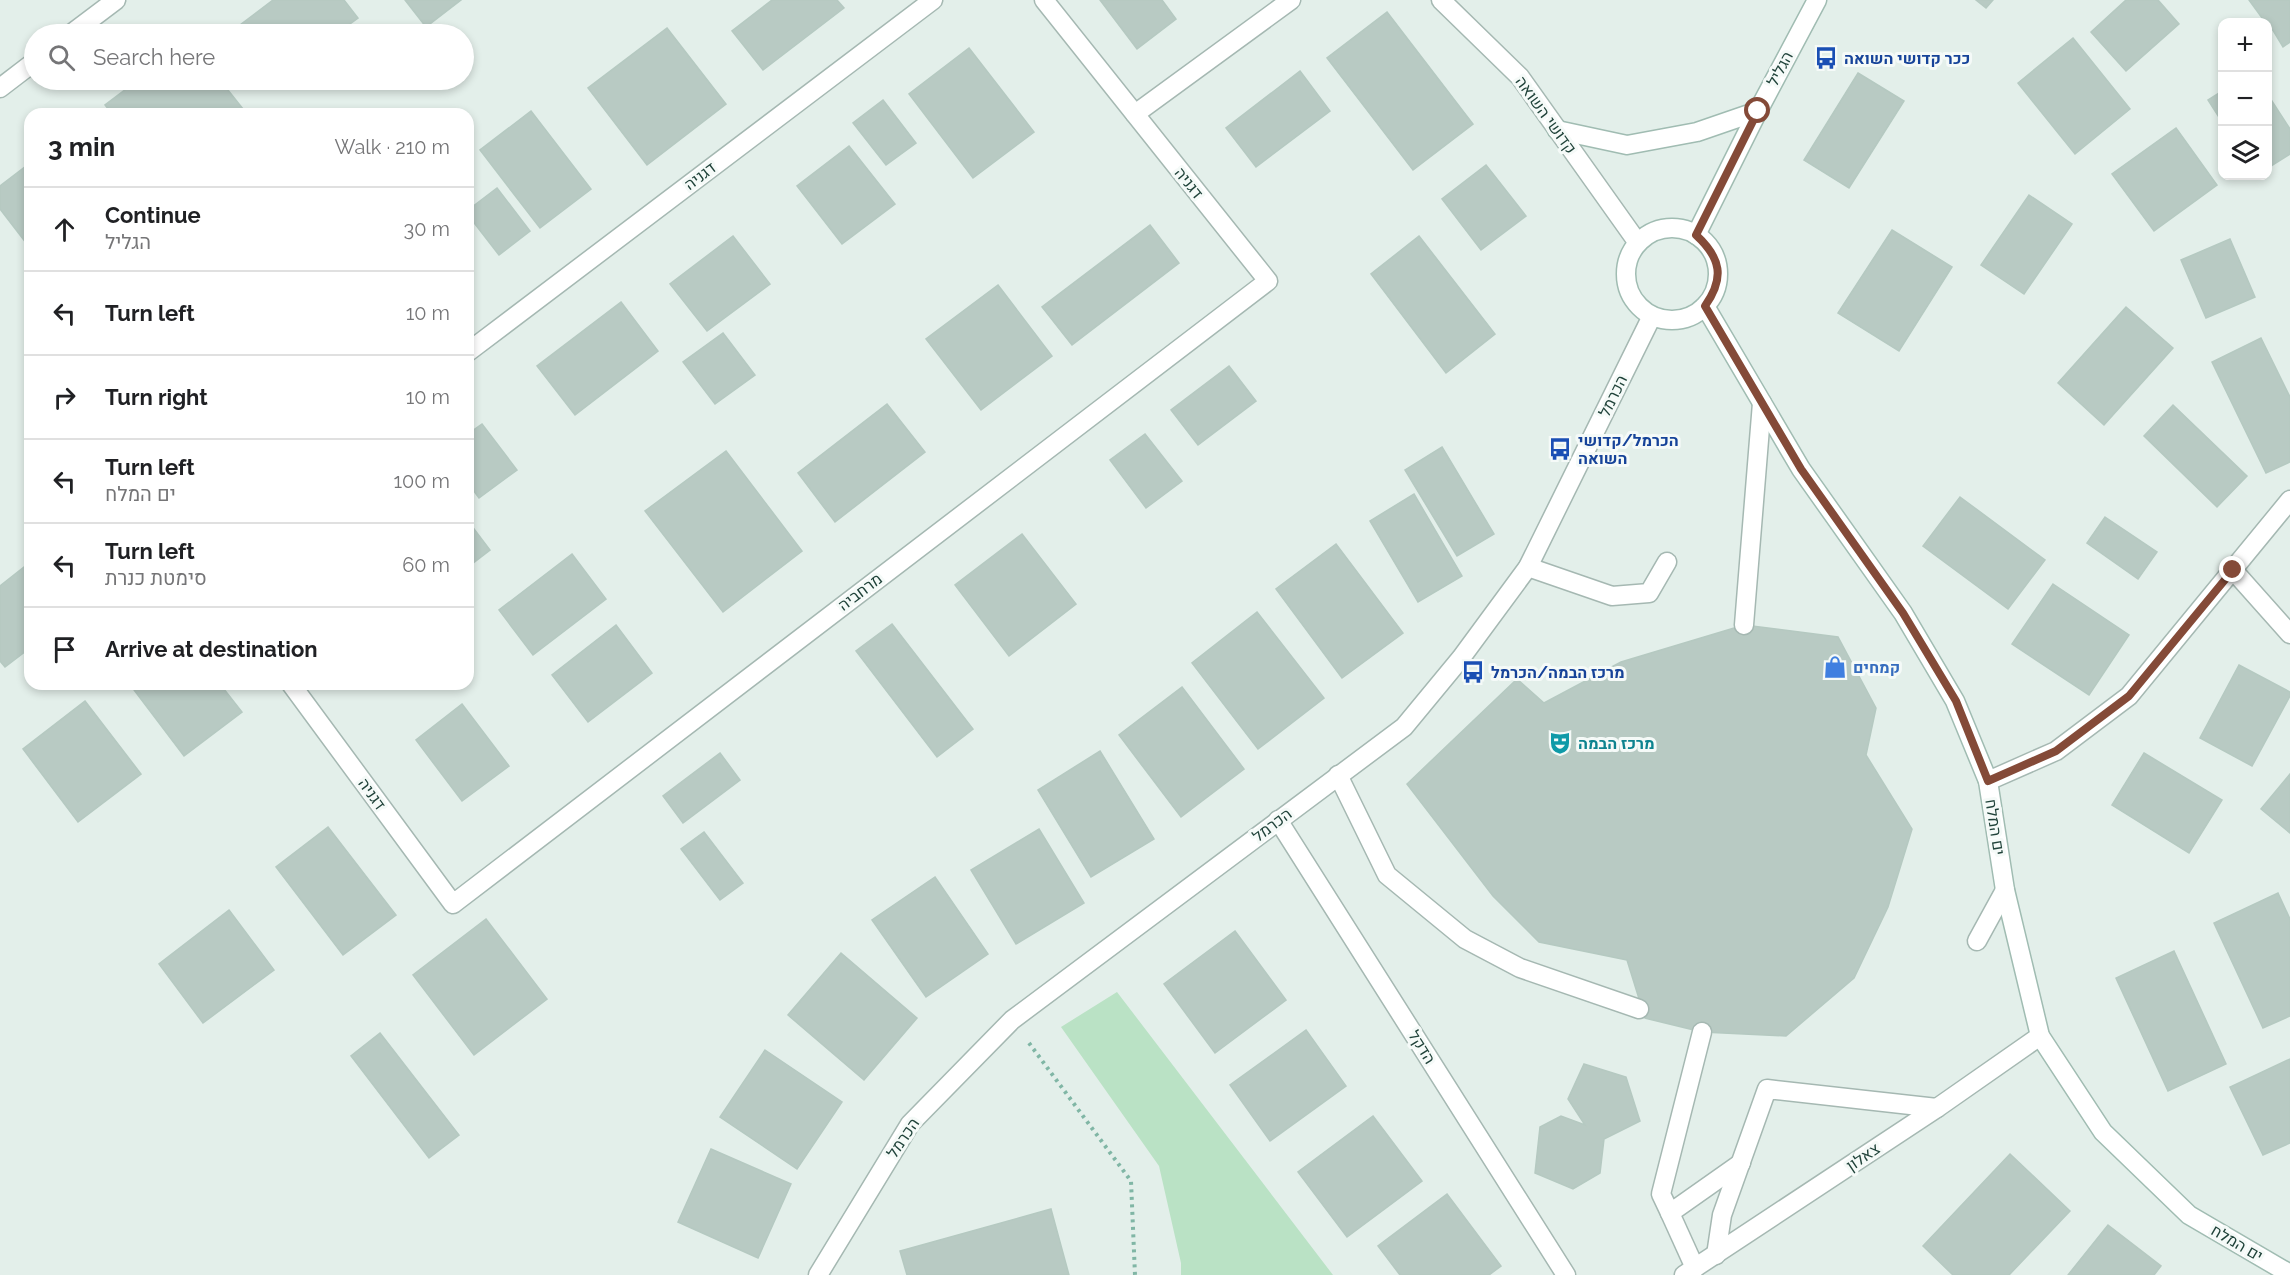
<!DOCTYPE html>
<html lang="en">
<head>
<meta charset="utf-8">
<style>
  :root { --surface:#fff; --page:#f6f6f6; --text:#202124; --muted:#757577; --line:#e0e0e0 }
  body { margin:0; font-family:Raleway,Heebo,sans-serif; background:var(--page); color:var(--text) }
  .controls { position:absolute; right:18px; top:18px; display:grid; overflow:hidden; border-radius:12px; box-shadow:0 3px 9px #0003 }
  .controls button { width:54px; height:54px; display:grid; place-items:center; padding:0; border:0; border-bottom:2px solid var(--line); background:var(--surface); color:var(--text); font:30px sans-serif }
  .stop { position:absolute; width:18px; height:18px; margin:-14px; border:4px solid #844a38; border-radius:50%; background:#fff }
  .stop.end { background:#844a38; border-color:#fff; box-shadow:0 2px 6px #0008 }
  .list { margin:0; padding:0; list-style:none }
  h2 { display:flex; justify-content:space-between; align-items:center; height:78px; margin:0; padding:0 24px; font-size:26px }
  h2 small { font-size:20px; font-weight:400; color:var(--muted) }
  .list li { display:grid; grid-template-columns:39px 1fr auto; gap:18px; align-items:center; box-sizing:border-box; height:84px; padding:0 24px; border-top:2px solid var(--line) }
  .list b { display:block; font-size:22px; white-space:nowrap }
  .list p { margin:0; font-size:20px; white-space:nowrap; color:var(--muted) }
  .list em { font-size:20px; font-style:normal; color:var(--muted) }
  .icon { flex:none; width:33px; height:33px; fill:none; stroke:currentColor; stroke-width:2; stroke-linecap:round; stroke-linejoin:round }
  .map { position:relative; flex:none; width:2290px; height:1275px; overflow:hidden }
  .search { position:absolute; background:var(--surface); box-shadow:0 3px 9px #0003; left:24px; top:24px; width:450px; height:66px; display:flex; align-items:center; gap:15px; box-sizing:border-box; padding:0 21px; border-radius:33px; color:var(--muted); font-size:22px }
  .panel { position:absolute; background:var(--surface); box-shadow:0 3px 9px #0003; left:24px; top:108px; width:450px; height:582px; border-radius:18px }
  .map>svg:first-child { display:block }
</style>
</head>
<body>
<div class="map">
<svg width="2290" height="1275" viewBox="0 0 2290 1275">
  <rect width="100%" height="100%" fill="#e3efea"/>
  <path fill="#bae2c5" d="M1117,992L1333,1275H1181V1263L1159,1166L1061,1027Z"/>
  <g fill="#b8cac3" stroke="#b5c9c1" stroke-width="1.5">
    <path d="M273,0H344L358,18L336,34H228Z"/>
    <path d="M405,0H461L426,27Z"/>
    <path d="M772,0H837L844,8L763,70L732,31Z"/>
    <path d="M1100,0H1162L1176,19L1137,49Z"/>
    <path d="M1976,0H1993L1986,8Z"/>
    <path d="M2126,0H2158L2179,24L2126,71L2091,32Z"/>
    <path d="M2249,0H2290V42L2283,47L2268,22H2265Z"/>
    <path d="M1387,12L1473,124L1413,170L1327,58Z"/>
    <path d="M667,28L726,104L647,165L588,88Z"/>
    <path d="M2073,38L2130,109L2075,154L2018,83Z"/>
    <path d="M969,48L1034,132L973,178L909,94Z"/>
    <path d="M1300,71L1330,111L1256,167L1226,128Z"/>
    <path d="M1858,73L1904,101L1849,188L1804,160Z"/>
    <path d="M138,80H220L247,114H112L105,105Z"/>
    <path d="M260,80H277L267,87Z"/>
    <path d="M2222,91V122L2208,100Z"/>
    <path d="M2268,95L2290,129V154L2268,168Z"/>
    <path d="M883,100L916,143L886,165L853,123Z"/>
    <path d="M531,111L591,189L540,228L480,150Z"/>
    <path d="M2176,128L2217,185L2154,231L2112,174Z"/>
    <path d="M849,146L895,204L842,244L797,186Z"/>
    <path d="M30,163V248L0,209V186Z"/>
    <path d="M1486,165L1526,216L1481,250L1442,199Z"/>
    <path d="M497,188L530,231L499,255L468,215V210Z"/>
    <path d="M2029,195L2072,224L2024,294L1981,265Z"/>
    <path d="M1150,225L1179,263L1072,345L1042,307Z"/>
    <path d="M1892,230L1952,267L1899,351L1838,313Z"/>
    <path d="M733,236L770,284L707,331L670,284Z"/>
    <path d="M1419,236L1495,334L1446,373L1371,274Z"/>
    <path d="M2230,239L2255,297L2206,318L2181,260Z"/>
    <path d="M998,285L1052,356L981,410L926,339Z"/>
    <path d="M621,302L658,351L575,415L537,366Z"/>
    <path d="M2126,307L2173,348L2104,425L2058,383Z"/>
    <path d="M723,333L755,375L715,404L683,362Z"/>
    <path d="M2261,338L2290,397V462L2266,473L2212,362Z"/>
    <path d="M1229,366L1256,401L1198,445L1171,410Z"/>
    <path d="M887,404L925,452L835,522L798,473Z"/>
    <path d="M2173,405L2247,476L2217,507L2144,436Z"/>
    <path d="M482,424L517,470L479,498L468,483V434Z"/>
    <path d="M1145,434L1182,481L1146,508L1110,460Z"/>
    <path d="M1442,447L1494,534L1457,556L1405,470Z"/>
    <path d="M726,451L802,551L723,612L645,511Z"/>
    <path d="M1414,494L1462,576L1418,602L1370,521Z"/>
    <path d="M1960,497L2045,560L2008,609L1923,546Z"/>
    <path d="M2105,517L2157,552L2138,579L2087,543Z"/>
    <path d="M468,521L490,550L468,567Z"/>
    <path d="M1022,534L1076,604L1009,656L955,585Z"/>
    <path d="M1336,544L1403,633L1342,678L1276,589Z"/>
    <path d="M572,554L606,599L533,655L499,610Z"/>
    <path d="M24,567L30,574V648L5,667L0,661V586Z"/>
    <path d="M2053,584L2129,635L2089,695L2012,644Z"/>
    <path d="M1257,612L1324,698L1258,749L1192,663Z"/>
    <path d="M892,624L973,729L937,757L856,651Z"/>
    <path d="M616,625L652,673L588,722L552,675Z"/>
    <path d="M1744,625L1838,637L1876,708L1866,755L1912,829L1888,907L1854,978L1786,1036L1702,1032L1645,1018L1627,960L1539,942L1493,896L1407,784L1517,679L1544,703L1621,662Z"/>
    <path d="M2239,665L2290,692V696L2252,766L2200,738Z"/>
    <path d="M142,684H220L242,712L184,756L134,690Z"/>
    <path d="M1182,687L1244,769L1181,817L1119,735Z"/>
    <path d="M85,701L141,774L78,822L23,749Z"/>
    <path d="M462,704L509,766L462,801L416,740Z"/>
    <path d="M1100,751L1154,839L1091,877L1038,790Z"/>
    <path d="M720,753L740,780L683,823L663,796Z"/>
    <path d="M2144,753L2222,800L2189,853L2112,805Z"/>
    <path d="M2290,774V833L2261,809Z"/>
    <path d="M328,827L396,915L343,955L276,867Z"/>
    <path d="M1039,829L1084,903L1016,944L971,870Z"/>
    <path d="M704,832L743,883L720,900L681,849Z"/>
    <path d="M935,877L988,954L926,997L872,920Z"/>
    <path d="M2278,893L2290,919V1016L2263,1028L2214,923Z"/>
    <path d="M229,910L274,970L203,1023L159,964Z"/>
    <path d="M486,919L547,999L474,1055L413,975Z"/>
    <path d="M1235,931L1286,1000L1215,1053L1164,984Z"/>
    <path d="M2174,951L2226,1064L2168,1091L2116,978Z"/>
    <path d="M841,953L917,1018L864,1080L788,1015Z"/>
    <path d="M1306,1030L1346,1086L1270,1141L1230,1085Z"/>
    <path d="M380,1033L459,1135L429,1158L351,1056Z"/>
    <path d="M765,1050L842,1102L797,1169L720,1117Z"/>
    <path d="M2290,1059V1143L2263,1155L2230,1087Z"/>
    <path d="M1584,1064L1626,1077L1640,1121L1604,1139L1600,1173L1573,1189L1535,1173L1540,1127L1561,1116L1585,1125L1568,1099Z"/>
    <path d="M1373,1116L1422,1181L1347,1237L1298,1172Z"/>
    <path d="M711,1149L791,1184L758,1258L678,1222Z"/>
    <path d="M2010,1154L2070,1211L2009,1275H1953L1923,1246Z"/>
    <path d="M1447,1194L1501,1266L1489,1275H1400L1378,1246Z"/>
    <path d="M1051,1209L1069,1275H907L900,1251Z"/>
    <path d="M2108,1225L2161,1266L2154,1275H2068Z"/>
  </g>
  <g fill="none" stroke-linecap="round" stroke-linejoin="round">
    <g stroke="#a5b8b2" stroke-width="21">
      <g id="lane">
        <path d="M1528,567L1612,596L1649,593L1667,562"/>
        <path d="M1338,775L1387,875L1465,939L1520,968L1639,1009"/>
        <path d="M1977,941L2005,890"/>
        <path d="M1716,1255L1722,1215L1767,1089L1937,1108"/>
      </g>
    </g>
    <g stroke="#a5b8b2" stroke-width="21">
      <g id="street">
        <path d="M1441,0L1520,77L1638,243"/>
        <path d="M71,34L116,0"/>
        <path d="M0,88L34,62"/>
        <path d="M1135,114L1291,0"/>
        <path d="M468,352L933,0"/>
        <path d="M2233,570L2290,634"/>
        <path d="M1744,625L1762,403"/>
        <path d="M291,684L453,904L1268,281L1044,0"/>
        <path d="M1988,781L2056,751L2129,696L2290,500"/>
        <path d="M1278,820L1566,1275"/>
        <path d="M1702,1032L1661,1194L1670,1213L1741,1163"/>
        <path d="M1670,1213L1695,1268"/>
        <path d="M818,1275L910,1124L1012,1020L1404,727L1461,658L1528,567L1652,316"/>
        <path d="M1684,1275L1937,1108L2040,1036"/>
      </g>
    </g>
    <g stroke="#a0bcb2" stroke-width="21">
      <g id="secondary">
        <path d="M1557,130L1627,145L1697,132L1758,111"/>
        <circle cx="1672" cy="274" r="46"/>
        <path d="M1696,235L1758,111L1817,0"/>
        <path d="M1705,306L1801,469L1903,613L1955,701L1988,781L2005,890L2040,1036L2103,1132L2189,1215L2290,1274"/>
      </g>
    </g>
    <path stroke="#80b6a5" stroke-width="4" stroke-dasharray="3 4.5" stroke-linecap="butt" d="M1029,1043L1131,1181L1135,1275"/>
    <use href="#lane" stroke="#fff" stroke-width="18"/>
    <use href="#street" stroke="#fff" stroke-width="18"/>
    <use href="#secondary" stroke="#fff" stroke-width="18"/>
  </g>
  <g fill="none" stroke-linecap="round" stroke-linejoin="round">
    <path stroke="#844a38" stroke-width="8" d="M1758,111L1696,235C1721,258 1725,278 1705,306L1801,469L1903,613L1956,701L1988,781L2056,751L2129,696L2233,570"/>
  </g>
  <defs>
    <g id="bus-bare" transform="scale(1.8)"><path d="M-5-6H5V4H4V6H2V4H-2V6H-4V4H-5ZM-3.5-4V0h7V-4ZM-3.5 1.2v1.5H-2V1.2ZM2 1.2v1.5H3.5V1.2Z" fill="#1a4fb4" stroke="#f5faf8" stroke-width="2.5" paint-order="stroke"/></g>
    <g id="shop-bare" transform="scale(1.8)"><path d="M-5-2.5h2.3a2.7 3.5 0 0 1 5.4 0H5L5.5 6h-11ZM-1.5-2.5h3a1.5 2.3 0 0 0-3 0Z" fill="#3f7fe0" stroke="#f5faf8" stroke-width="2.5" paint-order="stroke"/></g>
    <g id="theatre-bare" transform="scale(1.8)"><path d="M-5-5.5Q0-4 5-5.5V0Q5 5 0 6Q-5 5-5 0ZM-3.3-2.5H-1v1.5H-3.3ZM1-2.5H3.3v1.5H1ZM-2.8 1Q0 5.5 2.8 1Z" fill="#0f9aa8" stroke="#f5faf8" stroke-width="2.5" paint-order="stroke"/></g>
  </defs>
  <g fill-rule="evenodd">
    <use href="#bus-bare" x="1826" y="58"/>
    <use href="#bus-bare" x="1560" y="449"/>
    <use href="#shop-bare" x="1835" y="667"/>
    <use href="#bus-bare" x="1473" y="672"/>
    <use href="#theatre-bare" x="1560" y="743"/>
  </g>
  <g text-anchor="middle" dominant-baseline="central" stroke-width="6" stroke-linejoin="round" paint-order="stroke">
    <g font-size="16" font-weight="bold" fill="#164399" stroke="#f5faf8" text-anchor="start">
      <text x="1844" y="58">ככר קדושי השואה</text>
      <text x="1578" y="440">הכרמל/קדושי<tspan x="1578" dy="18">השואה</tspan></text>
      <text x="1491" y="672">מרכז הבמה/הכרמל</text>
    </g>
    <g font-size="16" fill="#20433a" stroke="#f5faf8">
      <text transform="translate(1780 69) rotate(-62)">הגליל</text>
      <text transform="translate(1546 115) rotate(54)">קדושי השואה</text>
      <text transform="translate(700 176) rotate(-37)">דגניה</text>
      <text transform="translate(1189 183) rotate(51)">דגניה</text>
      <text transform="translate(1613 396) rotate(-64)">הכרמל</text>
      <text transform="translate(860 592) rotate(-37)">מרחביה</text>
      <text transform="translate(372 794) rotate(54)">דגניה</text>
      <text transform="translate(1272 825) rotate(-37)">הכרמל</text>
      <text transform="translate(1995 827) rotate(81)">ים המלח</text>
      <text transform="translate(1422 1047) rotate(58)">הדקל</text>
      <text transform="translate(903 1138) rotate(-56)">הכרמל</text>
      <text transform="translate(1863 1157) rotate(-34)">צאלון</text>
      <text transform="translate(2237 1243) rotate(30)">ים המלח</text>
    </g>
    <g font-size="16" font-weight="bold" fill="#366cbe" stroke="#f5faf8" text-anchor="start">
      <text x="1853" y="667">קמחים</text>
    </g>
    <g font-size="16" font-weight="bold" fill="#0d838f" stroke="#f5faf8" text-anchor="start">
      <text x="1578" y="743">מרכז הבמה</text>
    </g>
  </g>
</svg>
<div class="controls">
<button>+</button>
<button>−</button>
<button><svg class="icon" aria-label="layers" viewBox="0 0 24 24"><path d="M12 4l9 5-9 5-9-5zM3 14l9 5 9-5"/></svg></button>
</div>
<div class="stop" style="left:1758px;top:111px"></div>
<div class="stop end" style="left:2233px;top:570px"></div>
<div class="search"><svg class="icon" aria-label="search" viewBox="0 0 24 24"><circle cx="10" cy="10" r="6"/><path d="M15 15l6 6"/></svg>Search here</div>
<section class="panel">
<h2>3 min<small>Walk · 210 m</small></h2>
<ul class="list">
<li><svg class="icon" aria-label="ahead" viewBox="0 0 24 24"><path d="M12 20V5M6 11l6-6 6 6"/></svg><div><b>Continue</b><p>הגליל</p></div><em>30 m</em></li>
<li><svg class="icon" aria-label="left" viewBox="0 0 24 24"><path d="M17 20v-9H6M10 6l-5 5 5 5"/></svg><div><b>Turn left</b></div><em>10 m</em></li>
<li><svg class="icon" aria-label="right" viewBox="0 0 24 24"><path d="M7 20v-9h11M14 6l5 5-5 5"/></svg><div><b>Turn right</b></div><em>10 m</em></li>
<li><svg class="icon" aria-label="left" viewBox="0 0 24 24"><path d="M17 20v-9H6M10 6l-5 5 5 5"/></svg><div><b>Turn left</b><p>ים המלח</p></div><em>100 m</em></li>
<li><svg class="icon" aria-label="left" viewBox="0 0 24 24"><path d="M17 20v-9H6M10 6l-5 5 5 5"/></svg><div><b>Turn left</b><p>סימטת כנרת</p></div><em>60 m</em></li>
<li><svg class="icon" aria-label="arrive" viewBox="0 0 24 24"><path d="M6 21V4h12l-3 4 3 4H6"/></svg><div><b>Arrive at destination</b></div></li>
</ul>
</section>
</div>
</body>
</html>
